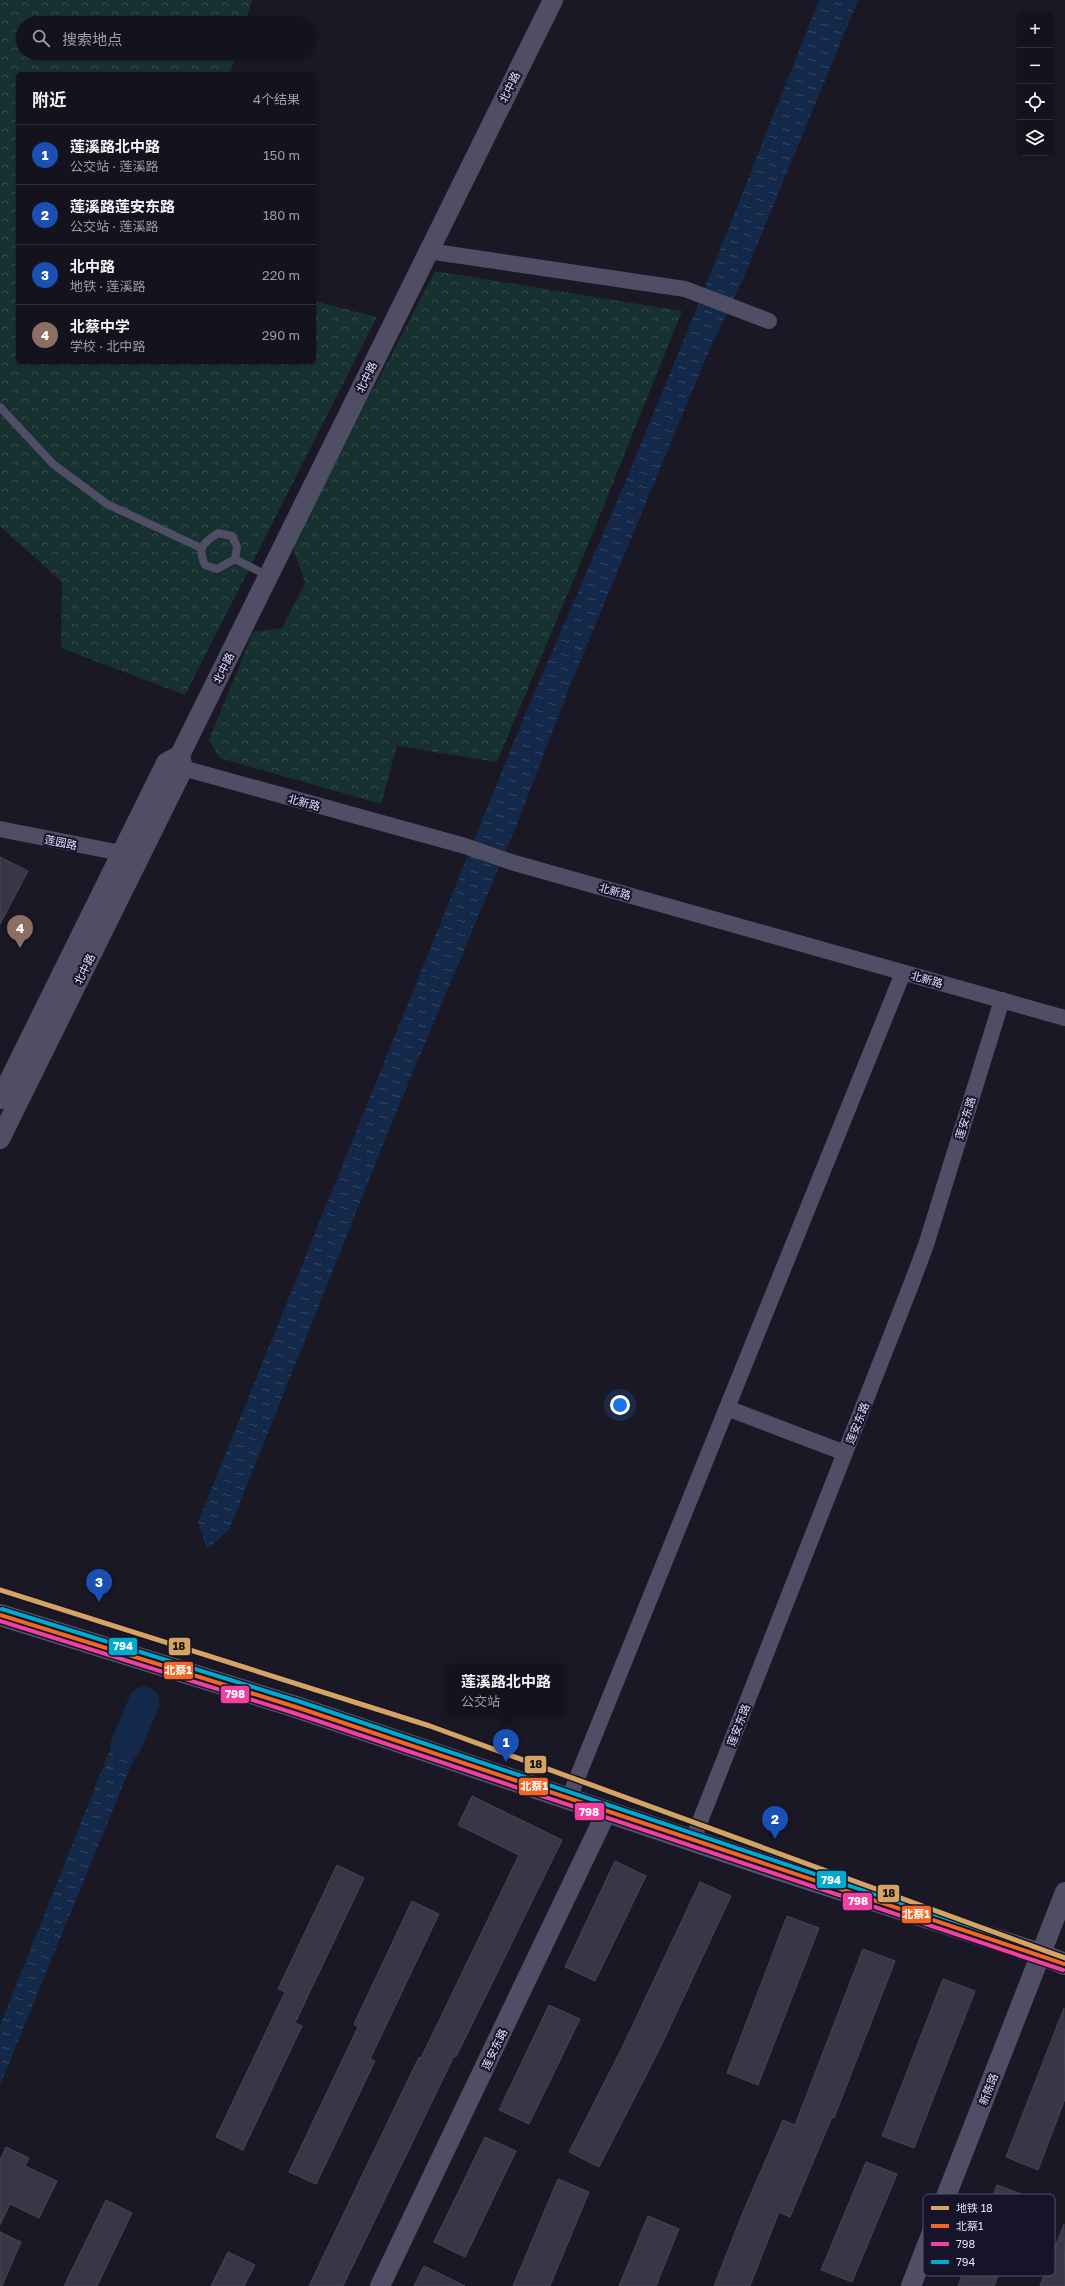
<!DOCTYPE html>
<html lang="zh">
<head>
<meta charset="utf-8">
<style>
  :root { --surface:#14121c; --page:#212029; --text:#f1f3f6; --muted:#9d9ea3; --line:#33323b; --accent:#b45309 }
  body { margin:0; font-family:"Golos Text","Noto Sans SC",sans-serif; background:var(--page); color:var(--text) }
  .controls { position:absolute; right:12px; top:12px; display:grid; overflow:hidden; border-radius:6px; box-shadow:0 1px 3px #0004 }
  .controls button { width:36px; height:36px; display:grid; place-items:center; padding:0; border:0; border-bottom:1px solid var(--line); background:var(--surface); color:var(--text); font:20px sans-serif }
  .you { position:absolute; left:620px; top:1405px; width:14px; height:14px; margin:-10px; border:3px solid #fff; border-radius:50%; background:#1a73e8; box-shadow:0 0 0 6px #1a73e833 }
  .badge { display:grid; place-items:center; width:26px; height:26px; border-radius:50%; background:var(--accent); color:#fff; font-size:13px; font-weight:700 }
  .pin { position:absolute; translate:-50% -33px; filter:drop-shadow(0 1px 2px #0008) }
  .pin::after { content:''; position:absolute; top:21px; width:14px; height:12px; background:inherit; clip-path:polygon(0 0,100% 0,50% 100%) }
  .popup { position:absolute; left:447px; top:1664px; width:118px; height:52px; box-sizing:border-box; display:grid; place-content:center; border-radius:6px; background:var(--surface); filter:drop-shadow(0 1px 3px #0005); font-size:13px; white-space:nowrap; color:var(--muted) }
  .popup b { font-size:15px; color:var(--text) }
  .popup::after { content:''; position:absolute; left:50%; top:100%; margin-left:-8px; border:8px solid transparent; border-top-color:var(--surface) }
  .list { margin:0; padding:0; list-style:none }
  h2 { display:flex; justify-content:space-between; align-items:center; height:52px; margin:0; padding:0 16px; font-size:17px }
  h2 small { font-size:13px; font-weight:400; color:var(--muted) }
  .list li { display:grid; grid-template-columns:26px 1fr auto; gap:12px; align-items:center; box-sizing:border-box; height:60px; padding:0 16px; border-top:1px solid var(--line) }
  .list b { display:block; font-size:15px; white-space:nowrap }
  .list p { margin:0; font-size:13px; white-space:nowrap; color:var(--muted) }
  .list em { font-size:13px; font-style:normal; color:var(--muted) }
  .icon { flex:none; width:22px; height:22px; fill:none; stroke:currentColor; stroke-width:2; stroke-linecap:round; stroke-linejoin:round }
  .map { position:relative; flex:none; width:1065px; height:2286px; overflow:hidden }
  .search { position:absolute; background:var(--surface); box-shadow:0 1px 3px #0004; left:16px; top:16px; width:300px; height:44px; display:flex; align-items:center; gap:10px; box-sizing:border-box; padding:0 14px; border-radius:22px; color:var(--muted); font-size:15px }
  .panel { position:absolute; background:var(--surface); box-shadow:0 1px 3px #0004; left:16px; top:72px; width:300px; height:292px; border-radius:6px }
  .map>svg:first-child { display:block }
</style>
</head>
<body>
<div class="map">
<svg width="1065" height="2286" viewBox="0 0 1065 2286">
  <defs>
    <pattern id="park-crowns" width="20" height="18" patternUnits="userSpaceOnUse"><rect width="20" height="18" fill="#173030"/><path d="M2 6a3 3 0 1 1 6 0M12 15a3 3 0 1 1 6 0" fill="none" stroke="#384e4f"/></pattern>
    <pattern id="water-ripples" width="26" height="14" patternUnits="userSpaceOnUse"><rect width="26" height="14" fill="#14294a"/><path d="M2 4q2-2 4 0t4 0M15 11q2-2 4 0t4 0" fill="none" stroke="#364865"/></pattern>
  </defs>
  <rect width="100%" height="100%" fill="#1a1825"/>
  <g fill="url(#park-crowns)">
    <path d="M0,0H252L245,23H23V53H236L230,74H18V362H314V301L377,317L185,695L61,648L62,582L0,526Z"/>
    <path d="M435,271L682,311L584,555L497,762L397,746L381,804L220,758L209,740L253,632L282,628L305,583L292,545Z"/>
  </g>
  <g fill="url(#water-ripples)">
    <path d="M819,0H858L743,279L705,360L572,681L517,824L397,1110L229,1530L207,1549L198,1522L526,712L622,490L700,300Z"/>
    <path d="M143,1705L148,1724L0,2085V2026L123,1717Z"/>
  </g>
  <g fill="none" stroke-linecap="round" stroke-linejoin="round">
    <path stroke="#14294a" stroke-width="31" d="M126,1745L144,1702"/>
  </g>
  <g fill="#393746" stroke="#474457">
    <path d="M0,857L28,871L0,924Z"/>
    <path d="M472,1796L562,1840L456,2057L454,2056L343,2286H309L419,2057L421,2058L519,1855L458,1825Z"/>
    <path d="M615,1861L646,1876L595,1981L565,1967Z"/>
    <path d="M337,1865L364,1878L295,2023L302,2026L243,2150L216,2137L285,1992L278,1989Z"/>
    <path d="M700,1882L731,1896L660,2048L599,2167L569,2152L622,2048Z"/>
    <path d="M412,1901L439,1914L370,2059L375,2061L316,2184L289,2172L358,2027L354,2024Z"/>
    <path d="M787,1916L819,1928L758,2085L727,2073Z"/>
    <path d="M863,1949L895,1961L834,2118L832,2117L790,2217L779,2212L750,2286H714L743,2212L783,2120L795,2125Z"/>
    <path d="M943,1979L975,1991L914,2148L882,2136Z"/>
    <path d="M549,2005L580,2019L529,2124L499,2110Z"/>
    <path d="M1064,2008L1065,2099L1038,2170L1006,2157Z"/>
    <path d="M485,2137L516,2151L465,2257L434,2242Z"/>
    <path d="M6,2147L29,2158L25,2166L57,2181L39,2218L10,2204L0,2225V2160Z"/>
    <path d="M866,2162L897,2174L852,2282L821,2270Z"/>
    <path d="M558,2179L589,2192L550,2286H513Z"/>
    <path d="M997,2185L1029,2197L994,2286H958Z"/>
    <path d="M106,2200L132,2213L97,2286H64Z"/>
    <path d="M648,2216L679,2229L656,2286H619Z"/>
    <path d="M1064,2224L1065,2286H1040Z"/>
    <path d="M0,2232L21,2242L2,2286H0Z"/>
    <path d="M228,2252L255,2265L244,2286H211Z"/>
    <path d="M424,2266L465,2286H414Z"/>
  </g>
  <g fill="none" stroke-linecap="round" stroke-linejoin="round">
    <g stroke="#4f4e65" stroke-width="8">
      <path d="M0,407L53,464L107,504L201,548"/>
      <path d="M218,533L232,536L237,547L235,559L217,569L205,565C197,547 203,543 218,533Z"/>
      <path d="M235,559L268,576"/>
    </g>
    <g stroke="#4f4e65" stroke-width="16">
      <path d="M428,251L685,289L769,321"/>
      <path d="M172,765L465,846L511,862L1065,1018"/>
      <path d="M0,829L121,853"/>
      <path d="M727,1408L845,1453"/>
      <path d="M569,1798L903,973"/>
      <path d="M693,1839L911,1285L926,1245L1002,1000"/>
    </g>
    <g stroke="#4f4e65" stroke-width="20">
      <path d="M0,1099L166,763L180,755L553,0"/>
      <path d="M0,1139L183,769L180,755"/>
      <path d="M380,2286L607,1811"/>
      <path d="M911,2286L1065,1892"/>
    </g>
    <path stroke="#52536b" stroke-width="22" d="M0,1615L296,1707L768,1866L1040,1954L1065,1964"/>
    <g stroke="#16132a" stroke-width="7">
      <path id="bus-1" d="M0,1615L296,1707L1065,1964"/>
    </g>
    <g stroke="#16132a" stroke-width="7">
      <path id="bus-2" d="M0,1621L294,1713L1063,1970"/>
    </g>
    <g stroke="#16132a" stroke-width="7">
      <path id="bus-3" d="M2,1609L298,1701L1065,1958"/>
    </g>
    <use href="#bus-1" stroke="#f26522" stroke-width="4"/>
    <use href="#bus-2" stroke="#f240a1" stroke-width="4"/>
    <use href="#bus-3" stroke="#00a9ce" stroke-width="4"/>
    <g stroke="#16132a" stroke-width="8">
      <path id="metro-1" d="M0,1590L430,1726L1065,1958"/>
    </g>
    <use href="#metro-1" stroke="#d6a461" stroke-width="5"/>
  </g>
  <g text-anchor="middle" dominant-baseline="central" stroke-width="4" stroke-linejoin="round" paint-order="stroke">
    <g font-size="11" fill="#e1dffd" stroke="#16132a">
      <text transform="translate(509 87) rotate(-64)">北中路</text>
      <text transform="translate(366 377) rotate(-64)">北中路</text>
      <text transform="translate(223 668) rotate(-64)">北中路</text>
      <text transform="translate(304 802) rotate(15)">北新路</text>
      <text transform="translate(61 842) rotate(11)">莲园路</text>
      <text transform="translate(615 891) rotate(16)">北新路</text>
      <text transform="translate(84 969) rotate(-64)">北中路</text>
      <text transform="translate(927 979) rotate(16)">北新路</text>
      <text transform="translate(965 1118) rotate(-73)">莲安东路</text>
      <text transform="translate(857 1423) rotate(-68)">莲安东路</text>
      <text transform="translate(738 1725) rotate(-69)">莲安东路</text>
      <text transform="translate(494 2049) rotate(-64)">莲安东路</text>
      <text transform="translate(988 2089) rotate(-69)">新陈路</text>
    </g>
  </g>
  <rect x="923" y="2194" width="132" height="82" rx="6" fill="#16132a" stroke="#535069" stroke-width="1"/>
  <rect x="931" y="2206" width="18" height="4" fill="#d6a461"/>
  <rect x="931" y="2224" width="18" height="4" fill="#f26522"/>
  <rect x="931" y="2242" width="18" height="4" fill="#f240a1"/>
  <rect x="931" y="2260" width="18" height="4" fill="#00a9ce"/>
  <g font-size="11" fill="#e1dffd">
    <text x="956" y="2212">地铁 18</text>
    <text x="956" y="2230">北蔡1</text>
    <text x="956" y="2248">798</text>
    <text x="956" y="2266">794</text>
  </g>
  <g stroke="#16132a" stroke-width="1.5">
    <rect x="108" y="1637" width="30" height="19" rx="4" fill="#00a9ce"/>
    <rect x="168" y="1637" width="23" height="19" rx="4" fill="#d6a461"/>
    <rect x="163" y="1661" width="31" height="19" rx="4" fill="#f26522"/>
    <rect x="220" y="1685" width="30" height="19" rx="4" fill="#f240a1"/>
    <rect x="524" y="1755" width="23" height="19" rx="4" fill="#d6a461"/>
    <rect x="518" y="1777" width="31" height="19" rx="4" fill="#f26522"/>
    <rect x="574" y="1802" width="31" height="19" rx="4" fill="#f240a1"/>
    <rect x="816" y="1870" width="31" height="19" rx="4" fill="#00a9ce"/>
    <rect x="877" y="1884" width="23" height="19" rx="4" fill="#d6a461"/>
    <rect x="842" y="1892" width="31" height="19" rx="4" fill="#f240a1"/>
    <rect x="901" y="1905" width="31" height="19" rx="4" fill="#f26522"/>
  </g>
  <g font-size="11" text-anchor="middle" font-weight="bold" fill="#fff">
    <text x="123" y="1650">794</text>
    <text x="178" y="1674">北蔡1</text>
    <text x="235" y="1698">798</text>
    <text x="534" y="1790">北蔡1</text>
    <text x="589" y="1816">798</text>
    <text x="831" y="1884">794</text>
    <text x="858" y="1905">798</text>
    <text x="916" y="1918">北蔡1</text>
  </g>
  <g font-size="11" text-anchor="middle" font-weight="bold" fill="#111">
    <text x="179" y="1650">18</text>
    <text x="536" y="1768">18</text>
    <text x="889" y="1897">18</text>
  </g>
</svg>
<div class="controls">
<button>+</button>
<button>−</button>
<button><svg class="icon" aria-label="locate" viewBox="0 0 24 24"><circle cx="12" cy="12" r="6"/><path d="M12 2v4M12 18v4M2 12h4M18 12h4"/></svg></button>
<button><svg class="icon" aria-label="layers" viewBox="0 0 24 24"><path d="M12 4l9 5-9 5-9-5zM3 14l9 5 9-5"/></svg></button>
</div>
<div class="you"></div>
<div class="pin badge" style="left:506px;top:1762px;background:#1a4fb4">1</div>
<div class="popup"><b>莲溪路北中路</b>公交站</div>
<div class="pin badge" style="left:775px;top:1839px;background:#1a4fb4">2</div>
<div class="pin badge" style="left:99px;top:1602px;background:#1a4fb4">3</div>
<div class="pin badge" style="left:20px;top:948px;background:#8d6e63">4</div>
<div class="search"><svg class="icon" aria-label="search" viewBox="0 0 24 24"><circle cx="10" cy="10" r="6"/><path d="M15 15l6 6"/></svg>搜索地点</div>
<section class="panel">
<h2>附近<small>4个结果</small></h2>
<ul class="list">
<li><span class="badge" style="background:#1a4fb4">1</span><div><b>莲溪路北中路</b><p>公交站 · 莲溪路</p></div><em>150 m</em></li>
<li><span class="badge" style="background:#1a4fb4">2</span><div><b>莲溪路莲安东路</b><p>公交站 · 莲溪路</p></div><em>180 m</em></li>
<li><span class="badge" style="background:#1a4fb4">3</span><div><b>北中路</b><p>地铁 · 莲溪路</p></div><em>220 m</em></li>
<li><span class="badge" style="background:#8d6e63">4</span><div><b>北蔡中学</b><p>学校 · 北中路</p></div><em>290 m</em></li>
</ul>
</section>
</div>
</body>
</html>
